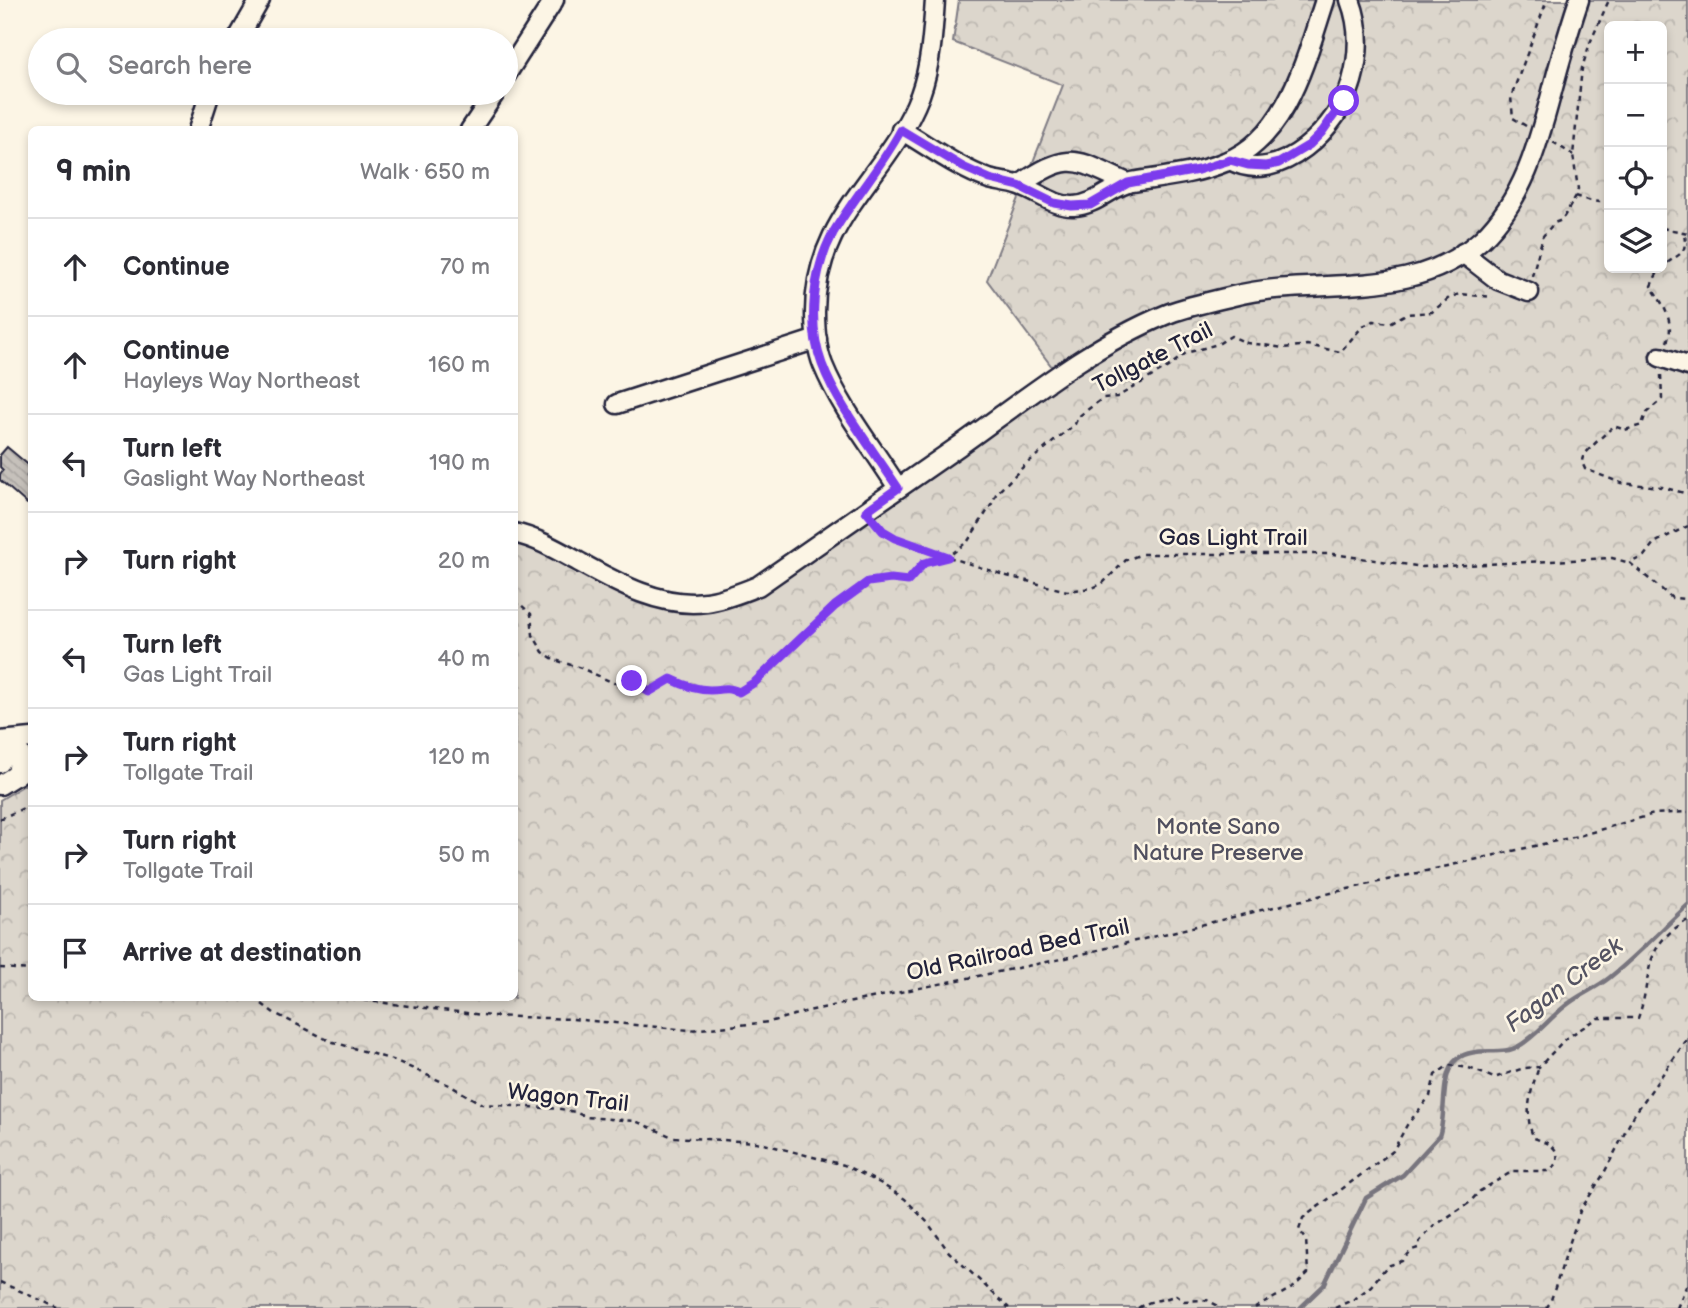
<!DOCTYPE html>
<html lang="en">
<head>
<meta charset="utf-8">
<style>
  :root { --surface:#fff; --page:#f7f7f7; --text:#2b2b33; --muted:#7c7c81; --line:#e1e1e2 }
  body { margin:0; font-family:"Balsamiq Sans",sans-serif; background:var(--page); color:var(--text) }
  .controls { position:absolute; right:21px; top:21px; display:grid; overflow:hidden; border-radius:10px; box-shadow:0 4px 10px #0003 }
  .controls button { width:63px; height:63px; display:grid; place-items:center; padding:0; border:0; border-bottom:2px solid var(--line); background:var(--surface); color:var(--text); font:35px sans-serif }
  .stop { position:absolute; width:21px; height:21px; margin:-16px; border:5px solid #7c3aed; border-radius:50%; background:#fff }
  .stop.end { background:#7c3aed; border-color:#fff; box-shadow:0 2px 7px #0008 }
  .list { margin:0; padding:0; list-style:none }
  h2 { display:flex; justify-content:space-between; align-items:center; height:91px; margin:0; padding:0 28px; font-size:30px }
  h2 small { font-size:23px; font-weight:400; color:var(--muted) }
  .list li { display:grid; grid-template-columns:46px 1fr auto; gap:21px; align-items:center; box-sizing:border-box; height:98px; padding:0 28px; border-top:2px solid var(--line) }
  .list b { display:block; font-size:26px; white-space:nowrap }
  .list p { margin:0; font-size:23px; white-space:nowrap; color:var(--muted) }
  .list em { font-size:23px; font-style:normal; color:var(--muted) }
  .icon { flex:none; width:38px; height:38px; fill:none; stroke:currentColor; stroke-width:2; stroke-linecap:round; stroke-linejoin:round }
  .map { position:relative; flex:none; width:1688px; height:1308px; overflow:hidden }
  .search { position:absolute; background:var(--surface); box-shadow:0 4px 10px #0003; left:28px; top:28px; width:490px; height:77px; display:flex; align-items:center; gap:18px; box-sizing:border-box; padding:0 24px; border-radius:38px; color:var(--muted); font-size:26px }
  .panel { position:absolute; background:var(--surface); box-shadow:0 4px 10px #0003; left:28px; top:126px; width:490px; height:875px; border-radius:10px }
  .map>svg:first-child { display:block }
</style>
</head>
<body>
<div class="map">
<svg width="1688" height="1308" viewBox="0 0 1688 1308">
  <defs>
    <pattern id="park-crowns" width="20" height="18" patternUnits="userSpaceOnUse" patternTransform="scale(1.75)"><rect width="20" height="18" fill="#dcd6cc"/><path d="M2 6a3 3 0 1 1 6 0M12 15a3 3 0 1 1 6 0" fill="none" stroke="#bcb7b0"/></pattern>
    <pattern id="building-back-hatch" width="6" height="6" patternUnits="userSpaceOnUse" patternTransform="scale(1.75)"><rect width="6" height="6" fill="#c6c1bb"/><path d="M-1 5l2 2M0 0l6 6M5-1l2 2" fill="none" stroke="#aaa6a2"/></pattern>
  </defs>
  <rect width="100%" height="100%" fill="#fcf5e5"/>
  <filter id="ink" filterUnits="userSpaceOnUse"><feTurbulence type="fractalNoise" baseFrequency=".0143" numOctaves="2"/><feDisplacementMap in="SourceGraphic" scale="14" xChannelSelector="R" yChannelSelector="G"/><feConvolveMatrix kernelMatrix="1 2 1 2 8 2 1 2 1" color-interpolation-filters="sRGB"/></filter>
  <g filter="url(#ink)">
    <path fill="url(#park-crowns)" stroke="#7f7c84" stroke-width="2" fill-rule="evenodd" d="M959,0H1688V1308H0V800L31,781L32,998H514L515,537L663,602L740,597L1061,379L987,280L1063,85L953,42ZM1609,26H1662V268H1609Z"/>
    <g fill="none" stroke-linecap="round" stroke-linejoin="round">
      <path stroke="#78757e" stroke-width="4.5" d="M1300,1308L1324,1285L1366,1198L1403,1175L1439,1136C1447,1117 1439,1073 1457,1059C1475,1045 1501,1057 1519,1046C1536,1036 1549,1019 1564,1007C1578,995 1595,989 1609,978C1637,956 1662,929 1688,905"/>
    </g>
    <path fill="url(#building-back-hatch)" stroke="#22223b" stroke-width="2" d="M7,447L32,468L27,476L32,479V499L27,504L0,480V474L3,470L0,467V455Z"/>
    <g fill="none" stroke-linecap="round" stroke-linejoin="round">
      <g stroke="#22223b" stroke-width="23">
        <g id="minor">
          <path d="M237,40L260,0"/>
          <path d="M506,75L554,0"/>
          <path d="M198,130L210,93"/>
          <path d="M470,130L495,93"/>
          <path d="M901,130C930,147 958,168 989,179C999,182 1010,182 1020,186C1039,192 1054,207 1074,206C1097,205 1111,186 1132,182C1163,177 1196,174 1225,162C1288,138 1306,57 1325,0"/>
          <path d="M1230,160C1280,188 1340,125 1352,81C1360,53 1360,26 1350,0"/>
          <path d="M1019,185C1072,150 1074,159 1128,183"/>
          <path d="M1463,253L1498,280L1529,292"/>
          <path d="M1660,357L1688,366"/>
          <path d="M617,404L817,339"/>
          <path d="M898,488C873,448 841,409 823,365C817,350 815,329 815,312C815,215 889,176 920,95C931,65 933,31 935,0"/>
          <path d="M514,533C537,538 559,551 579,562C617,583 661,608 706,602C724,600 742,592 758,586C825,540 892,493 959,446C1024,400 1090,346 1165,315C1186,306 1210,302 1233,296C1317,275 1411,304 1482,239C1531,192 1542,125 1560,62C1566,41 1572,21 1579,0"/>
          <path d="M0,741L32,738"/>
          <path d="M13,742L20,753L17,775"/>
          <path d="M0,763L13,742"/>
          <path d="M0,785L32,765"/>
        </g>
      </g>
      <g stroke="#22223b" stroke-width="2.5" stroke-dasharray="5 5" stroke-linecap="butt">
        <path d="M1526,126L1513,118L1511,97L1547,0"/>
        <path d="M1553,142L1573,155"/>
        <path d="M1576,196L1591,201L1609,203"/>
        <path d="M1662,228L1688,233"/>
        <path d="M1532,276L1543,236L1554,223L1562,220L1576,196L1578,189L1573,155L1582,68L1590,43L1609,0"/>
        <path d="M1667,342C1676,322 1662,303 1651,286C1655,277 1659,269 1667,263C1682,252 1687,254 1684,233"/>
        <path d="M1661,375L1662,399L1646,413L1642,425L1625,430L1614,426C1608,431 1585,452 1583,457C1581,462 1583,464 1585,469L1621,483L1662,487L1688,494"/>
        <path d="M877,524L895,538L918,547L1007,576L1067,591L1092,588L1102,584L1126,560L1142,554H1333L1423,567L1612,558L1630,563"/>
        <path d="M1688,526L1654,543L1644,556L1630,563L1672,598L1688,599"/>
        <path d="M514,606L519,603L531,614L533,635L543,652L555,660L581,668L614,683L632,681L649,692L671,679C683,685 696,690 710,690C725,690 722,686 739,692L756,682L835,606L868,582L891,579L908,581L924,563L948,557L968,541L993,502L996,494L1025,465L1075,424L1078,417L1103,398L1117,397L1168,367L1186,353L1218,344L1231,336L1247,343L1264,345L1284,348L1307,345L1340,352L1363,326L1374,321L1390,323L1406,314L1432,312L1449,298L1459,294L1493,297"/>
        <path d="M0,819L32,804"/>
        <path d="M0,968L32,970"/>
        <path d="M254,998L274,1013L330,1041L396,1061L449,1085L482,1104L561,1109L575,1112L586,1117L635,1121L673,1137L756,1142L844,1165L880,1183L905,1199L928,1223L949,1252L1009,1308"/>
        <path d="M344,998L491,1016L572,1019L689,1030L769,1022L808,1011L1066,958L1335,892L1582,835L1654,814L1688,812"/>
        <path d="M0,1282L58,1308"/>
        <path d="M1138,1308C1154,1298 1160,1302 1176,1295L1184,1301L1207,1300L1222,1308"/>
        <path d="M1255,1308L1294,1287L1308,1273L1306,1239L1299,1230L1303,1218L1393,1151L1407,1125L1430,1096L1435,1075L1449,1065L1469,1068L1494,1078L1524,1068L1539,1067L1565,1039L1598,1018H1638C1654,975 1639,948 1688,920"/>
        <path d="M1335,1308L1356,1298L1371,1286L1387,1266L1402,1261L1412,1250L1418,1248L1420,1241L1434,1226L1469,1203L1480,1191L1513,1171H1548L1557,1164C1560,1146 1548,1143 1534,1138C1523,1116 1531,1089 1539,1067"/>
        <path d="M1546,1308L1550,1303L1580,1211L1603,1175L1634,1115L1688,1038"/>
        <path d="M1677,1308L1688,1282"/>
      </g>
      <use href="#minor" stroke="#fcf5e5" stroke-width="18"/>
    </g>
  </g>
  <g fill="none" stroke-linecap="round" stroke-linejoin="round" filter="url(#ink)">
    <path stroke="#7c3aed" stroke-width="9" d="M632,681L649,692L671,679C683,685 696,690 710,690C725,690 722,686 739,692L755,682L835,606L868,582L891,579L908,581L924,563L948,557L895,538L883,531L866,511L898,488C874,451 837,405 822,364C807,324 813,270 833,233C854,197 882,166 901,130L963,167L990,179L1019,186L1054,203L1072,206L1090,205L1128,183L1198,170L1230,160L1248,165L1266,166L1279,163L1309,145L1322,132L1344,101"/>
  </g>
  <g text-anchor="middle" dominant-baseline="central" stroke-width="5" stroke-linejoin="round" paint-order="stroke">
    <g font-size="23" fill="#22223b" stroke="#fcf5e5">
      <text transform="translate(1153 358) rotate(-27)">Tollgate Trail</text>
      <text x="1233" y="538">Gas Light Trail</text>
      <text transform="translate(1018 950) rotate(-12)">Old Railroad Bed Trail</text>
      <text transform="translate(568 1098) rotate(6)">Wagon Trail</text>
    </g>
    <g font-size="23" fill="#504f5f" stroke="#fcf5e5">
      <text x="1218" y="827">Monte Sano<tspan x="1218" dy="26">Nature Preserve</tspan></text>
    </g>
    <g font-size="24" font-style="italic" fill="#545362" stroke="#fcf5e5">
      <text transform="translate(1564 985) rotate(-37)">Fagan Creek</text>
    </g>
  </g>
</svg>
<div class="controls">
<button>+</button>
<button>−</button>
<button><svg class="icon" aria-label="locate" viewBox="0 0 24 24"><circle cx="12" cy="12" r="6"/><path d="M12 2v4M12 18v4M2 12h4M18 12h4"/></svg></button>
<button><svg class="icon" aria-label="layers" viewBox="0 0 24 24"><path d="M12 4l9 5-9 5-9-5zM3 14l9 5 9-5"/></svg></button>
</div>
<div class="stop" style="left:1344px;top:101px"></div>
<div class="stop end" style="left:632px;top:681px"></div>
<div class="search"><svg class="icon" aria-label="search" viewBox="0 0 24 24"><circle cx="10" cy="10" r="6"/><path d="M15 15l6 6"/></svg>Search here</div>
<section class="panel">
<h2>9 min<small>Walk · 650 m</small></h2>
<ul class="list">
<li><svg class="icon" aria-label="ahead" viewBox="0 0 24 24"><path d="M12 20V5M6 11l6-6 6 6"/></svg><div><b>Continue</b></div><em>70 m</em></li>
<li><svg class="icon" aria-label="ahead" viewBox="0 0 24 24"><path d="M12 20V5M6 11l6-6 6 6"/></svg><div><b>Continue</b><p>Hayleys Way Northeast</p></div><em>160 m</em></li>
<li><svg class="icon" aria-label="left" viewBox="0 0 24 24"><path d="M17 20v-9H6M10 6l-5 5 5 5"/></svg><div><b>Turn left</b><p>Gaslight Way Northeast</p></div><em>190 m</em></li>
<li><svg class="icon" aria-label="right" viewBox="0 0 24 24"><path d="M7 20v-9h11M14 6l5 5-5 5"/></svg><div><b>Turn right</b></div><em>20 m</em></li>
<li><svg class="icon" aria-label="left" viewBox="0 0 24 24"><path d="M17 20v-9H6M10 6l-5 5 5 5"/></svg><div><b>Turn left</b><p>Gas Light Trail</p></div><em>40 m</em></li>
<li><svg class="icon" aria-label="right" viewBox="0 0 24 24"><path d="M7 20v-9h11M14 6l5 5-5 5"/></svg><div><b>Turn right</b><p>Tollgate Trail</p></div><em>120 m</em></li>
<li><svg class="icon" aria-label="right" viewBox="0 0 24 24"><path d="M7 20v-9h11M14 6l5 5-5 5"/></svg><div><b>Turn right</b><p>Tollgate Trail</p></div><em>50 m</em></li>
<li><svg class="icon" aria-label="arrive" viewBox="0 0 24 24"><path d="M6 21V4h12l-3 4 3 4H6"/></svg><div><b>Arrive at destination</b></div></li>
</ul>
</section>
</div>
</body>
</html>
